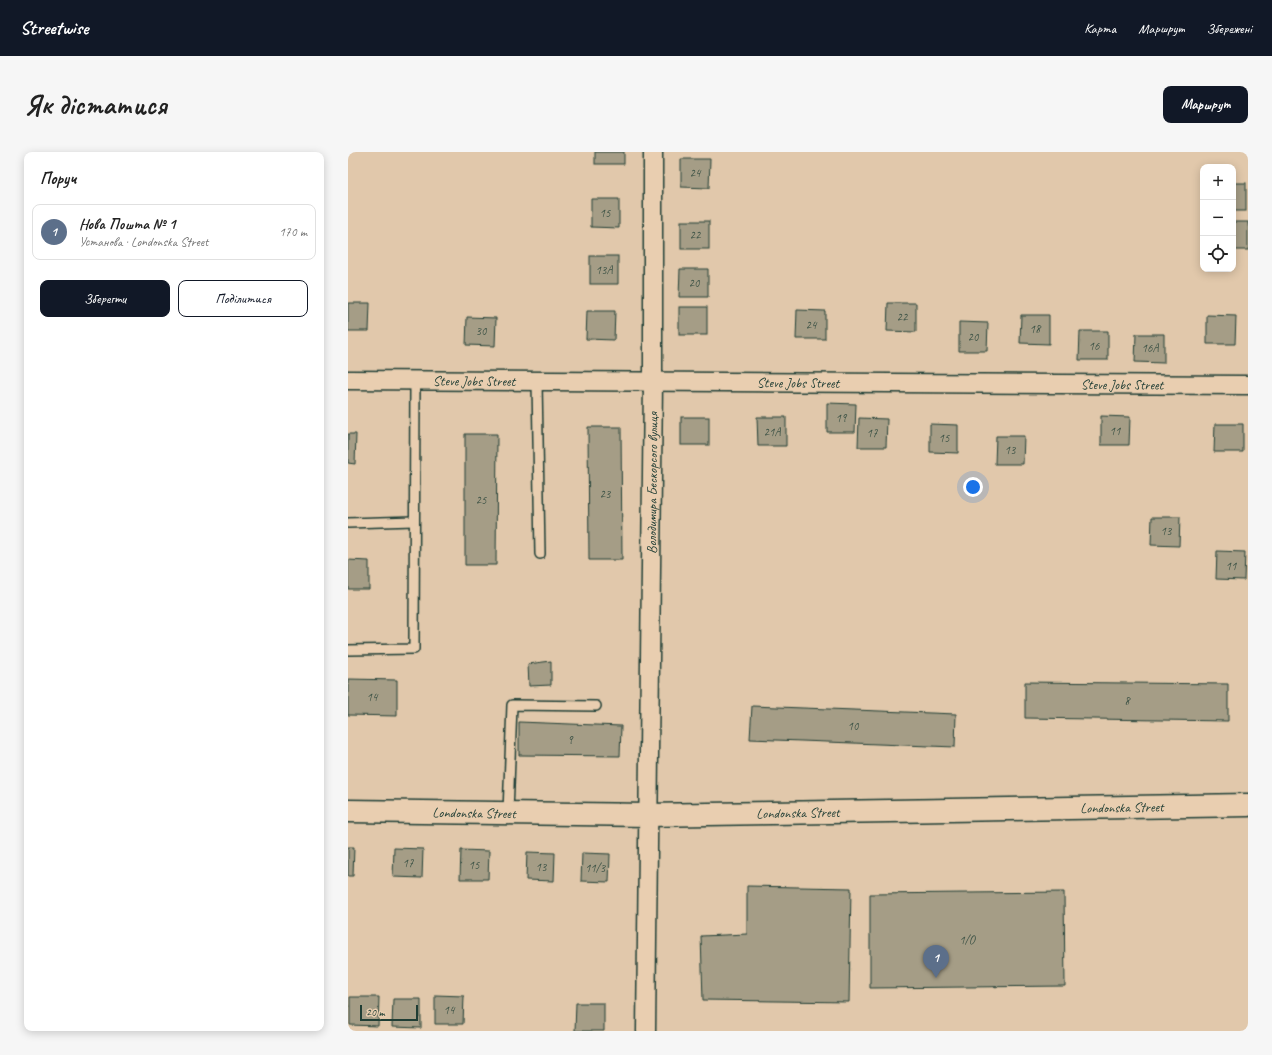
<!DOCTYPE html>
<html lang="uk">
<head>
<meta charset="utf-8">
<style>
  :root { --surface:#fff; --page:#f6f6f6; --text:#222; --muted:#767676; --line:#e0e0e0; --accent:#111827 }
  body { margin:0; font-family:Caveat,sans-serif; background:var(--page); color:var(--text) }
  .controls { position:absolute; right:12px; top:12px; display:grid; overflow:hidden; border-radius:8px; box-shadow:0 2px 10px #0003 }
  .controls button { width:36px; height:36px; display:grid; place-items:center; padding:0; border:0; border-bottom:1px solid var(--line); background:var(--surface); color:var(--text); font:20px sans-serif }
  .scale { position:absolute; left:12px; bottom:10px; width:58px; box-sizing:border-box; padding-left:4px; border:2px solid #1f3d34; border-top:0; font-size:11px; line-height:14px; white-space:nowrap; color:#1f3d34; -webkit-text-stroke:3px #e9ceb0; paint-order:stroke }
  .you { position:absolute; left:625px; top:335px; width:14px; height:14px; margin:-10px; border:3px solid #fff; border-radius:50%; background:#1a73e8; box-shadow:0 0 0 6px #1a73e833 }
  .badge { display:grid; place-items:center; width:26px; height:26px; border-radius:50%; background:var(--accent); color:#fff; font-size:13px; font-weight:700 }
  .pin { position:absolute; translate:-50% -33px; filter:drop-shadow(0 1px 2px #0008) }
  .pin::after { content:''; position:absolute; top:21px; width:14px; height:12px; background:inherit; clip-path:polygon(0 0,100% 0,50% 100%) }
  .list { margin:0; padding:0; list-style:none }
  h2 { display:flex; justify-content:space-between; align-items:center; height:52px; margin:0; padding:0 16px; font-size:17px }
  h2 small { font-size:13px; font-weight:400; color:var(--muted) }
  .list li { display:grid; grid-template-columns:26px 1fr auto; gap:12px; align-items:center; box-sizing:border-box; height:56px; margin:0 8px 8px; padding:0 8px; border:1px solid var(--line); border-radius:8px }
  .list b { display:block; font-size:15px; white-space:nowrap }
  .list p { margin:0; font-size:13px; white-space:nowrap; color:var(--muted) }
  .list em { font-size:13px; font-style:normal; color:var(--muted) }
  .actions { display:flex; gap:8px; padding:12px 16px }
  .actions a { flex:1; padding:9px 0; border:1px solid var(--accent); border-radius:8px; text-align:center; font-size:14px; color:var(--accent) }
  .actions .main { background:var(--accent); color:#fff }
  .icon { flex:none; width:22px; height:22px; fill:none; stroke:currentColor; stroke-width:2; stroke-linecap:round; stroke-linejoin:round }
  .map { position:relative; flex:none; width:900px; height:879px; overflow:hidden; border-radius:8px }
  header { display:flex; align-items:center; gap:24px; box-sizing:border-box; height:56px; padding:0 20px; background:var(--accent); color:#fff }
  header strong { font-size:19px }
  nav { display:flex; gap:22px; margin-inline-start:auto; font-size:14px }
  .intro { display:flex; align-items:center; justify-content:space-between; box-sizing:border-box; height:96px; padding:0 24px }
  h1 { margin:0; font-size:28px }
  .button { padding:10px 18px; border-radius:8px; background:var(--accent); color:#fff; font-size:14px; font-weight:700 }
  main { display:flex; gap:24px; padding:0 24px }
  aside { flex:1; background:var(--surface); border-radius:8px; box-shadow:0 2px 10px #0003 }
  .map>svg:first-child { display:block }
</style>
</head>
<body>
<header>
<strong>Streetwise</strong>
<nav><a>Карта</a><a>Маршрут</a><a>Збережені</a></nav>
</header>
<div class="intro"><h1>Як дістатися</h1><a class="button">Маршрут</a></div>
<main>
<aside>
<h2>Поруч<small></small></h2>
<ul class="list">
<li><span class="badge" style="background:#5c6f8a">1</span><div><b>Нова Пошта № 1</b><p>Установа · Londonska Street</p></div><em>170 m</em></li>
</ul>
<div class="actions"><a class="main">Зберегти</a><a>Поділитися</a></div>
</aside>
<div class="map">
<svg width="900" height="879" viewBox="0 0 900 879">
  <rect width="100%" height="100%" fill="#e1c8ab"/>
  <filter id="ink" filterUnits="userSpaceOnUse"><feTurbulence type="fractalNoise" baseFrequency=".025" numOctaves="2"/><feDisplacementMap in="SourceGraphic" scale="8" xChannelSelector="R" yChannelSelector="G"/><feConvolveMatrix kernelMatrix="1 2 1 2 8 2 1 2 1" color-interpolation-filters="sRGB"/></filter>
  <g filter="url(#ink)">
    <g fill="#a59d86" stroke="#1f3d34">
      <rect x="247" y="0" width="29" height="12"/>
      <path d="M333,7H362L361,36L333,35Z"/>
      <rect x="885" y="31" width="13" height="28"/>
      <path d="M243,47H271V76L243,75Z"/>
      <rect x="333" y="69" width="28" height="28"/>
      <rect x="885" y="70" width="15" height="28"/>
      <rect x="242" y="104" width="28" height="28"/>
      <path d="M332,117H360V145H331Z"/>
      <path d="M0,151H22L21,179H0Z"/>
      <path d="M540,151H568V180L539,179Z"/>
      <rect x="331" y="155" width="28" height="28"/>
      <path d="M449,158L477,159V187H448Z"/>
      <path d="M239,159H267L266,188L238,187Z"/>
      <path d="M673,163H701V192L672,191Z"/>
      <path d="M859,163L888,164L887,192H859Z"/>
      <path d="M119,165L148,166L147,194L118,193Z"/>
      <path d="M611,170L640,171L639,199H611Z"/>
      <path d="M732,179H760V208H731Z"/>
      <path d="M788,182H816V211L787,210Z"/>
      <path d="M479,251L508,252L507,280H479Z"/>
      <path d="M753,264L782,265L781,293H753Z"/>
      <rect x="333" y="265" width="28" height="28"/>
      <path d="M409,265H438V294H410Z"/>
      <path d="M511,266L539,267L538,295H510Z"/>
      <path d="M582,272L610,273V301L582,300Z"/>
      <path d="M867,272H895V300H866Z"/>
      <path d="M240,275H273L274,408H241Z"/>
      <path d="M0,282H8L7,312L0,311Z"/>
      <path d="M117,282H149L148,413H117Z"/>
      <path d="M648,284H676L675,312H647Z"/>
      <path d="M804,365H832L831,394L803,393Z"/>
      <path d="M869,399L897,400L896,428L868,427Z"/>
      <path d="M0,408L21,409V437H0Z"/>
      <path d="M203,509V533L181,534L180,512Z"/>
      <path d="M0,527L49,528V564L0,563Z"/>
      <path d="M677,530L880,532V569L677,566Z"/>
      <path d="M404,554L608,562L607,595L402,587Z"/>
      <path d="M171,570L273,574L272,604L171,603Z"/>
      <path d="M0,695H6L5,724H0Z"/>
      <path d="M46,696L75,697L74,726L45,725Z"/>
      <path d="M113,698L141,699L140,727H112Z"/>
      <path d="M179,700L207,701L206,729L178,728Z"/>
      <path d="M234,701L262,702L261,730L233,729Z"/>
      <path d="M399,734L503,736L501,850L355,848L353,784L399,782Z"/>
      <path d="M716,740L717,834L522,836V742Z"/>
      <path d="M87,843L116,844L115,872H87Z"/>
      <path d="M2,845H31L30,874L2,873Z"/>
      <path d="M45,847H73V876L44,875Z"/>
      <path d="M228,851H256V879H227Z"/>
    </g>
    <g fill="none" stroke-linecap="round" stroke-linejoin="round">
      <g stroke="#1f3d34" stroke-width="12">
        <g id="service">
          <path d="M189,230L192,402"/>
          <path d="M0,371L66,369"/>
          <path d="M0,498L66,497L67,229"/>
          <path d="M160,661L164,553L248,554"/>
        </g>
      </g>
      <g stroke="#1f3d34" stroke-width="21">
        <g id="minor">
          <path id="s1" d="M0,228L900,233"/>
          <path id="s2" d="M298,879L305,230V0"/>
        </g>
      </g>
      <g stroke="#1f3d34" stroke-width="25">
        <g id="tertiary">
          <path id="s3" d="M0,659L300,663L900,653"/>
        </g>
      </g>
      <use href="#service" stroke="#e9ceb0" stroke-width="9"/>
      <use href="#minor" stroke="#e9ceb0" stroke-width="18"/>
      <use href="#tertiary" stroke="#e9ceb0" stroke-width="22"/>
    </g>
  </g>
  <g text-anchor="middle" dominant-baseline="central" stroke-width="3" stroke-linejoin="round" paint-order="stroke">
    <g font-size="12" fill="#405548">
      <text x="347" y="21">24</text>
      <text x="257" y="61">15</text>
      <text x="347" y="83">22</text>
      <text x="256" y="118">13А</text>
      <text x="346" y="131">20</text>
      <text x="554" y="165">22</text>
      <text x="463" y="173">24</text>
      <text x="687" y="177">18</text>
      <text x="133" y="179">30</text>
      <text x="625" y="185">20</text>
      <text x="746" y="194">16</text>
      <text x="802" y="196">16А</text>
      <text x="493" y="266">19</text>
      <text x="767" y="279">11</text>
      <text x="424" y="280">21А</text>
      <text x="524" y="281">17</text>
      <text x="596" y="286">15</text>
      <text x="662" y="298">13</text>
      <text x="257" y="342">23</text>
      <text x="133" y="348">25</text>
      <text x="818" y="379">13</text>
      <text x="883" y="414">11</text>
      <text x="24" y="545">14</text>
      <text x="779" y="549">8</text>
      <text x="505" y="574">10</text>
      <text x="222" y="588">9</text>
      <text x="60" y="711">17</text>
      <text x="126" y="713">15</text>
      <text x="193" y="715">13</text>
      <text x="247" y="716">11/3</text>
      <text x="619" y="788">1/О</text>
      <text x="101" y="858">14</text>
    </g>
    <g font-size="14" fill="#1f3d34" stroke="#e9ceb0">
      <text stroke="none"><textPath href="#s1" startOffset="126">Steve Jobs Street</textPath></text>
      <text stroke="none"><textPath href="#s1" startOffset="450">Steve Jobs Street</textPath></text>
      <text stroke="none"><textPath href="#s1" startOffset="774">Steve Jobs Street</textPath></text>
      <text stroke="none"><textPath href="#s2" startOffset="548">Володимира Бескорсого вулиця</textPath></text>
      <text stroke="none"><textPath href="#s3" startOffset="774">Londonska Street</textPath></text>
      <text stroke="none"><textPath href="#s3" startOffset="450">Londonska Street</textPath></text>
      <text stroke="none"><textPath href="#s3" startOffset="126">Londonska Street</textPath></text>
    </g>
  </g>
</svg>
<div class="controls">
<button>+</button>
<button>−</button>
<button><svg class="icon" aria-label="locate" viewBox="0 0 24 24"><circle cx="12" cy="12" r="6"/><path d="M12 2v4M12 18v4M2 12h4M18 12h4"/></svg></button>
</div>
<div class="scale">20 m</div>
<div class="you"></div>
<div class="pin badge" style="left:588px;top:826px;background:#5c6f8a">1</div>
</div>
</main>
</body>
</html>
